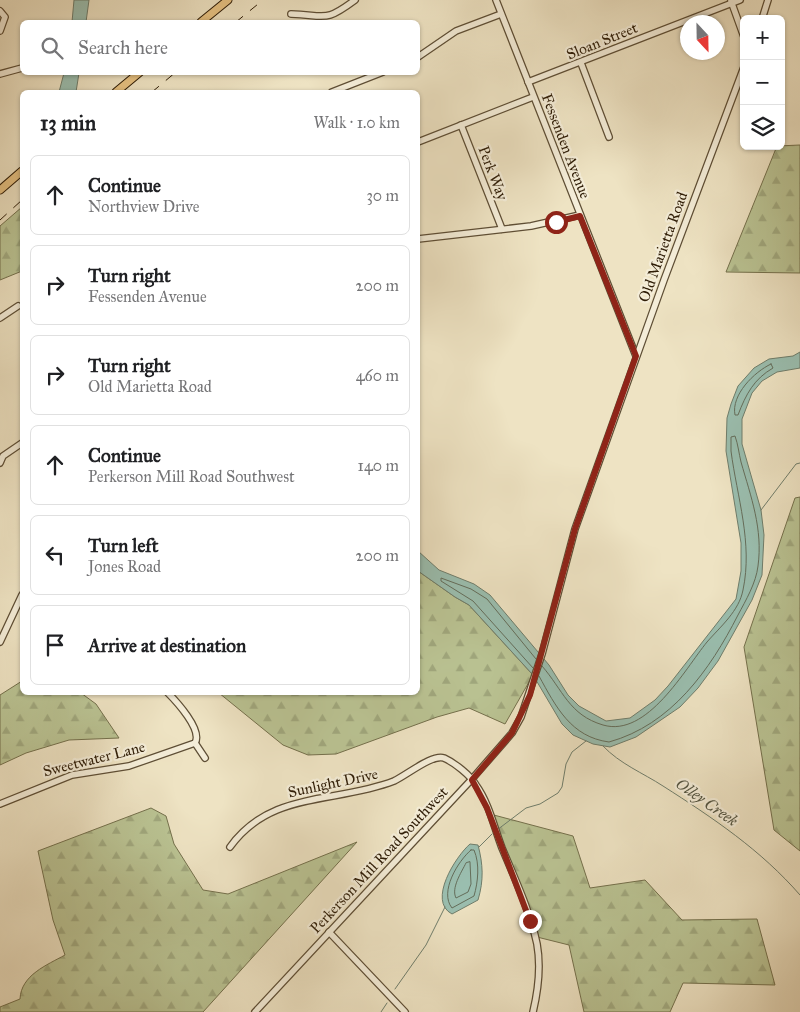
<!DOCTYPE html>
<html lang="en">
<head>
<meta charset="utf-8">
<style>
  :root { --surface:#fff; --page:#f2f2f2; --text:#202124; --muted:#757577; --line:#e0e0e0 }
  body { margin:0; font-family:"IM FELL Great Primer",serif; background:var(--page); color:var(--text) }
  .controls { position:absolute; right:15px; top:15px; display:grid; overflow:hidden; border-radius:8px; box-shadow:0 1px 4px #0004 }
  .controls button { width:45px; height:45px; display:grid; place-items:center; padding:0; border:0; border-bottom:1px solid var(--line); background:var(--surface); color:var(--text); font:25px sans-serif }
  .compass { position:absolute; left:680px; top:15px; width:45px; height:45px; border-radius:50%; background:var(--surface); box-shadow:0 1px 4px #0004; rotate:158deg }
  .stop { position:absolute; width:15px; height:15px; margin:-11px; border:4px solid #8f2418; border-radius:50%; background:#fff }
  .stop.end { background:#8f2418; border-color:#fff; box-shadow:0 1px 5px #0008 }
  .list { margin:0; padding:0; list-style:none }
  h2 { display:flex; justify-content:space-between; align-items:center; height:65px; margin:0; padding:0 20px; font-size:21px }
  h2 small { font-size:16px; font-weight:400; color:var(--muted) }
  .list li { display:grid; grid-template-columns:32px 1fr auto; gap:15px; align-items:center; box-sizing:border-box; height:80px; margin:0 10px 10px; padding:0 10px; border:1px solid var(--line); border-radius:8px }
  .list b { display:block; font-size:19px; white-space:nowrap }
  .list p { margin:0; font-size:16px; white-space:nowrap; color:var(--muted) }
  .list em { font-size:16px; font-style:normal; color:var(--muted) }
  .icon { flex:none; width:28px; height:28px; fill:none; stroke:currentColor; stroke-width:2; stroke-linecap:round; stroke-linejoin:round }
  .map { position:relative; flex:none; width:800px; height:1012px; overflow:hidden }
  .search { position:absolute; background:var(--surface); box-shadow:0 1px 4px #0004; left:20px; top:20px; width:400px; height:55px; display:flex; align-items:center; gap:12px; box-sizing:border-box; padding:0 18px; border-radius:8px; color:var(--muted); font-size:19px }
  .panel { position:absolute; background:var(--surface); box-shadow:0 1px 4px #0004; left:20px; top:90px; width:400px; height:605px; border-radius:8px }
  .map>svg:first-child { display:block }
</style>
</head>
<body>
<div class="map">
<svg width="800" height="1012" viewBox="0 0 800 1012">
  <defs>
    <pattern id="forest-firs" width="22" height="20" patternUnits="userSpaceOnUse" patternTransform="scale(1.25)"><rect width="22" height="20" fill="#bac393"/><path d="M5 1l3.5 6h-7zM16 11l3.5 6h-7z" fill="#a0a77d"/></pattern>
  </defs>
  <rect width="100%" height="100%" fill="#eee3c3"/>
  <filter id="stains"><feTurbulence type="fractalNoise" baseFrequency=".004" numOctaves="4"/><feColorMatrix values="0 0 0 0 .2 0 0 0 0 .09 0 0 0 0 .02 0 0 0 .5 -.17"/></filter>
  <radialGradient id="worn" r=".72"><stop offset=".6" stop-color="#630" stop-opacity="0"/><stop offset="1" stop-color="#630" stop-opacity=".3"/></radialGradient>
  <g fill="url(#forest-firs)" stroke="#74704c">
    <path d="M800,145V273L726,272L777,146Z"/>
    <path d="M22,207V271L0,280V226Z"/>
    <path d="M800,497V851L774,830L744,647L795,498Z"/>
    <path d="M418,571L455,597L469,605L533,675L505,724L469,708L437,717L336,754L308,755L283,745L219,693L418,692Z"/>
    <path d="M22,681V692L81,693L96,704L119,738L69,740L26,753L0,765V695Z"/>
    <path d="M151,808L166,816L174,844L203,890L228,894L357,842L203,1012H0V1007L20,999C21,975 47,965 65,955L53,920L38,851Z"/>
    <path d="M490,814L573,836L590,888L645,880L682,920L757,919L775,985L683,983L670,1012H584L569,945L537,937Z"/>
  </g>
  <g fill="#9abeaf" stroke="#6f7d6b">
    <path d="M74,0H89L86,22H72Z"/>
    <path d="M64,73H79L76,92H59Z"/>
    <path d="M800,352V368L777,372L762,381L752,393L742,419V444L761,510L764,535L762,575L752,600L718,661L698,688L680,707L636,737L610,747L593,744L573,735L562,724L533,675L469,605L455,597L418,571V551L439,570L474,584L490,595L549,665L568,695L579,706L606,721L630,718L655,700L668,686L736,599L741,571V543L726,451L727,418L731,404L738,386L754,368L769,359L793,356Z"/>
    <path d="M470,844L478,845C483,864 484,880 478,900L452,914C427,901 456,856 470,844Z"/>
  </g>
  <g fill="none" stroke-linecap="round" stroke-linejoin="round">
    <g stroke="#646d5a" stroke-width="1">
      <path d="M771,364L773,368C754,379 746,394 738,415H735C731,395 754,372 771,364Z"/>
      <path d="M533,668L473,601L441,581V578L471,589L487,599L536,659"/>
      <path d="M539,676C556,707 571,737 609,742C671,725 710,670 738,615C746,600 756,583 758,566C763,529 751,497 741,462C739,454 738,444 735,436L731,437V451C737,497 753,543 743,590C739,611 721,626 707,642C685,669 647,738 603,725C569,715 563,690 542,666"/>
      <path d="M471,850H474C480,864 478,882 474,896L452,908C439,892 458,861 471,850Z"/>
      <path d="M470,862L471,884L468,892L456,898C451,888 461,873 466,863Z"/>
    </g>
    <g stroke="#6f7d6b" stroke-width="1">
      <path d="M761,510L796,464L800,463"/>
      <path d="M603,746C620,764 643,773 663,786C713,818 761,850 800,895"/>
      <path d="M497,830L526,808L540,804L558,793L562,787L566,764L572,752L586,741"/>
      <path d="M479,847L492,834"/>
      <path d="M395,989L426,945L445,907"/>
      <path d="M381,1012L387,1003"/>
    </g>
    <g stroke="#5e4e35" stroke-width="8">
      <g id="minor">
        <path d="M496,0L636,356"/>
        <path d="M731,1L744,37"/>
        <path d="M0,11L5,17L0,31"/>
        <path d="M291,14C327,15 324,23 355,0"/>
        <path d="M762,19L768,0"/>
        <path d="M418,57L456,31L501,14"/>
        <path d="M581,63L609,137"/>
        <path d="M0,74L22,68"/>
        <path d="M528,82L740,0"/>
        <path d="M332,92L383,72"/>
        <path d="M461,125L502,229"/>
        <path d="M418,142L533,97"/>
        <path d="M418,239L531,226L580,215"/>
        <path d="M0,318L18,306"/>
        <path d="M0,463L3,456L22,443"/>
        <path d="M0,642L22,595"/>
        <path d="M195,743L205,758"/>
        <path d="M0,804L72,775L129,766L195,743C203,730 176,701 167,692"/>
        <path d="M230,847C271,790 335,804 394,781C407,775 432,754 444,758C455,763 470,775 476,785C489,803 494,827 502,848C515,879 530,911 537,944C541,966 538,991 533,1012"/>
        <path d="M329,932L405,1012"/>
        <path d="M255,1012L472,779L512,733L521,717L542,654L575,529L664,280L744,67"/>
      </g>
    </g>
    <g stroke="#2e1c06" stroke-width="9">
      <g id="major">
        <path d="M201,22L228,0"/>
        <path d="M116,92L140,72"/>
        <path d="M0,190L22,171"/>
      </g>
    </g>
    <use href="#minor" stroke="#f4edd8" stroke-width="5.5"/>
    <use href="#major" stroke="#e7c282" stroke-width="7"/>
    <g stroke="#2e1c06" stroke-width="1" stroke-dasharray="9 9" stroke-linecap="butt">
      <path d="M236,22L263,0"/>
      <path d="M152,92L176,72"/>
      <path d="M0,220L22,200"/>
    </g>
  </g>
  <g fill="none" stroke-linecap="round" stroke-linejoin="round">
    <path stroke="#8f2418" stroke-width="6" d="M530,921L487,808L472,780L512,733L530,695L575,529L636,356L580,216L556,222"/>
  </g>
  <g text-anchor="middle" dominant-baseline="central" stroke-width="4.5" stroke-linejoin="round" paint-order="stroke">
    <g font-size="15" fill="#2e1c06" stroke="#f4edd8">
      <text transform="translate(602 41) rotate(-22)">Sloan Street</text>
      <text transform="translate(566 146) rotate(69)">Fessenden Avenue</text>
      <text transform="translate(493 173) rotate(69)">Perk Way</text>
      <text transform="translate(663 247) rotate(-70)">Old Marietta Road</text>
      <text transform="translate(94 759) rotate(-14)">Sweetwater Lane</text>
      <text transform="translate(333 783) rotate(-12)">Sunlight Drive</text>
      <text transform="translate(379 860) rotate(-47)">Perkerson Mill Road Southwest</text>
    </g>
    <g font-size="16" font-style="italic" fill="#545541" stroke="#f4edd8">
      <text transform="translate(707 802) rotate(35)">Olley Creek</text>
    </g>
  </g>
  <rect width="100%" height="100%" filter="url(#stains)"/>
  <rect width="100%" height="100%" fill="url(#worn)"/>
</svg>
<div class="controls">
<button>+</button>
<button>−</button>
<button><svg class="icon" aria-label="layers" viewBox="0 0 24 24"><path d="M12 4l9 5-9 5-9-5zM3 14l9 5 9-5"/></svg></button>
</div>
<svg class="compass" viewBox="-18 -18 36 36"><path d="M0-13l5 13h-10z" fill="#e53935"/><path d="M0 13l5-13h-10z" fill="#757577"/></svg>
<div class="stop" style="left:556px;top:222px"></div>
<div class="stop end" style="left:530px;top:921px"></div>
<div class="search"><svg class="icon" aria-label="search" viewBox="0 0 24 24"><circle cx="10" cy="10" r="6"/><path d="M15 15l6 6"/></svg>Search here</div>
<section class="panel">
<h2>13 min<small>Walk · 1.0 km</small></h2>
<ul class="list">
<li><svg class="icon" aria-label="ahead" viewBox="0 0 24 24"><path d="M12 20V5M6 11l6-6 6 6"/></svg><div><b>Continue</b><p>Northview Drive</p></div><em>30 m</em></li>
<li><svg class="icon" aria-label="right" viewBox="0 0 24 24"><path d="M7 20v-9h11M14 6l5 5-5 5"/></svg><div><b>Turn right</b><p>Fessenden Avenue</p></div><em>200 m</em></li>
<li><svg class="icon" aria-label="right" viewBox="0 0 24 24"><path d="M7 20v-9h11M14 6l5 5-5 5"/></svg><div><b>Turn right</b><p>Old Marietta Road</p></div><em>460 m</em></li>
<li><svg class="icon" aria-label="ahead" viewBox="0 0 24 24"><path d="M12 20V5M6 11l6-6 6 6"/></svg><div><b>Continue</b><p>Perkerson Mill Road Southwest</p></div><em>140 m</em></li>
<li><svg class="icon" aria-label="left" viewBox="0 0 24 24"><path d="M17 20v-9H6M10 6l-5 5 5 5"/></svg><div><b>Turn left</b><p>Jones Road</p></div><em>200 m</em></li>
<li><svg class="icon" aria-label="arrive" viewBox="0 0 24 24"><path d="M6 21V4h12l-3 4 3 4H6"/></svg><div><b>Arrive at destination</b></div></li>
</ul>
</section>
</div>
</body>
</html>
